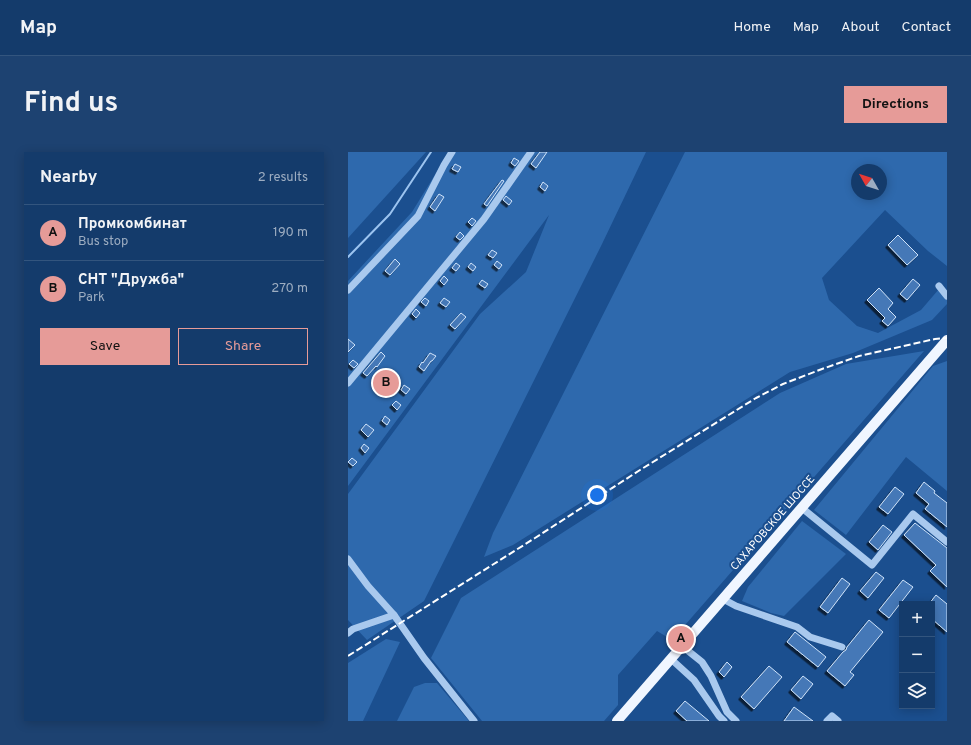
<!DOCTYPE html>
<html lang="en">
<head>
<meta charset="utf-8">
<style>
  :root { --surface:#143b6b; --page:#1d4271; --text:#f1f3f6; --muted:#9dadc1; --line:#33557e; --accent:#e69b98 }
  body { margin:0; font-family:Overpass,sans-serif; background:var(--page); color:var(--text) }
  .controls { position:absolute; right:12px; bottom:12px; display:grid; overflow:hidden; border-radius:0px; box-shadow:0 2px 10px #0003 }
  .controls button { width:36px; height:36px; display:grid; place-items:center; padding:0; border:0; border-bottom:1px solid var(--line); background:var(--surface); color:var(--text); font:20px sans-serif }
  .compass { position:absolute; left:503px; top:12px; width:36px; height:36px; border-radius:50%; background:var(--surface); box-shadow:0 2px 10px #0003; rotate:309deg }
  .you { position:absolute; left:249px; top:343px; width:14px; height:14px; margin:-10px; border:3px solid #fff; border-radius:50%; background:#1a73e8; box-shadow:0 0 0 6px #1a73e833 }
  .badge { display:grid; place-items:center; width:26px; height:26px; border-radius:50%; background:var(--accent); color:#111; font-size:13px; font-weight:700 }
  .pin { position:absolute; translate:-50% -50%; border:2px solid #fff; box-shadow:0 1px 4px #0006 }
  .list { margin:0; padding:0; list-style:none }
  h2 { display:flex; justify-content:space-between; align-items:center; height:52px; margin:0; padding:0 16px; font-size:17px }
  h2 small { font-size:13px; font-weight:400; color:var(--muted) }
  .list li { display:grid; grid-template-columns:26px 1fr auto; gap:12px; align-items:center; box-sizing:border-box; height:56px; padding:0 16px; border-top:1px solid var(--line) }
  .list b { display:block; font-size:15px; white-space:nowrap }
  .list p { margin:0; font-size:13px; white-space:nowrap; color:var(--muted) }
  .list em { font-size:13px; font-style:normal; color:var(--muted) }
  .actions { display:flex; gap:8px; padding:12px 16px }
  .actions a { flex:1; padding:9px 0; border:1px solid var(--accent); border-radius:0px; text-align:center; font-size:14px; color:var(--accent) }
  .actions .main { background:var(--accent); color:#111 }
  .icon { flex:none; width:22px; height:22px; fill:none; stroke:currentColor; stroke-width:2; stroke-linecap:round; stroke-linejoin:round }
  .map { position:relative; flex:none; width:599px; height:569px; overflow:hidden; border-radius:0px }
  header { display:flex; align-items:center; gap:24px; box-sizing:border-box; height:56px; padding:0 20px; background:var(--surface); border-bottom:1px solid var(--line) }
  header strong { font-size:19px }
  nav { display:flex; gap:22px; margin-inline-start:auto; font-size:14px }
  .intro { display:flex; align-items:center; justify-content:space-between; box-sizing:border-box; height:96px; padding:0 24px }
  h1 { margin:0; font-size:28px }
  .button { padding:10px 18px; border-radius:0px; background:var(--accent); color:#111; font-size:14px; font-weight:700 }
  main { display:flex; gap:24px; padding:0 24px }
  aside { flex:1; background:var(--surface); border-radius:0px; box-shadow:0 2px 10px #0003 }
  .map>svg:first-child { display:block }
</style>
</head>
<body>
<header>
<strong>Map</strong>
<nav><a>Home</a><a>Map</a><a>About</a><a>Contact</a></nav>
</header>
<div class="intro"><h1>Find us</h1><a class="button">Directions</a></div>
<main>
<aside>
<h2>Nearby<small>2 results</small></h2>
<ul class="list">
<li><span class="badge">A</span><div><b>Промкомбинат</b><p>Bus stop</p></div><em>190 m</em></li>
<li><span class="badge">B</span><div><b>СНТ &quot;Дружба&quot;</b><p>Park</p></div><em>270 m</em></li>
</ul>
<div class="actions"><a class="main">Save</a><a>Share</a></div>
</aside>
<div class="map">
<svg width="599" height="569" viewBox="0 0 599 569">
  <defs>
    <filter id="shadow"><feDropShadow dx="-2.5" dy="2.5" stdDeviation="0" flood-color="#0009"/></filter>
  </defs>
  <rect width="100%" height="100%" fill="#1b4f8f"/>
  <g fill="#2e69ad" fill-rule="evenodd">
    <path d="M0,0H78L59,21L0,86Z"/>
    <path d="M101,0H298L254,92L76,449L19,488L0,468V342L132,162L178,120L201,63L0,334V129L64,60Z"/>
    <path d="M337,0H599V114L580,99L537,58L474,126L481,148L509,174L530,181L573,158L591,137L599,147V152L584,168L505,201L442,220L165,393L136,405L145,381ZM509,18H533V42H509Z"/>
    <path d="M576,199L324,488L309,479L270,523V553L256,569H134L83,506L113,446L432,241L498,212Z"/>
    <path d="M599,209V339L558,305L498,383L466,358L585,214Z"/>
    <path d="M454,369L498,402L436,464L423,461L394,449L400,435Z"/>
    <path d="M38,487L52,490L15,569H0V511Z"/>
    <path d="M77,531H89L121,569H49L66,535Z"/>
  </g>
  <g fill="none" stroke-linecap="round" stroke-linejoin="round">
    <path stroke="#9cc4f0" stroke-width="2" d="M0,105L42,62L83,0"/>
  </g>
  <g fill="#4478b7" stroke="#cfe3fa" filter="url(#shadow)">
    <path d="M192,0H199L188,16L183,12Z"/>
    <path d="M166,6L171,9L167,14L163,11Z"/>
    <path d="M107,12L113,15L110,20L104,17Z"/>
    <path d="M154,28L156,29L139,54L136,52Z"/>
    <path d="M195,30L200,34L197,39L192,35Z"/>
    <path d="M91,42L96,45L87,59L82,55Z"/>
    <path d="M158,44L164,49L161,53L155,48Z"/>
    <path d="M124,66L128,69L124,74L120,70Z"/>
    <path d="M112,80L116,84L112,88L108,85Z"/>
    <path d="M550,83L570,103L559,113L540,93Z"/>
    <path d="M144,98L149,101L145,106L140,103Z"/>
    <path d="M47,107L52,112L42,123L37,119Z"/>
    <path d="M149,109L154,113L151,117L146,113Z"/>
    <path d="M108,111L112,114L108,119L104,116Z"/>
    <path d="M123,111L128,115L125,119L120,115Z"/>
    <path d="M96,124L100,128L96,133L92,129Z"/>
    <path d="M565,127L572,133L559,148L552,142Z"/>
    <path d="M134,128L140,132L137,136L131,132Z"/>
    <path d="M531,136L545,151L540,157L548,165L540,174L534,169L537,166L519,148Z"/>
    <path d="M77,146L81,149L78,154L73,150Z"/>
    <path d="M96,146L102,150L98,155L92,151Z"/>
    <path d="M68,157L72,161L68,166L64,162Z"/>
    <path d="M113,161L118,165L107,177L102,173Z"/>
    <path d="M0,187L7,193L0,200Z"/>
    <path d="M33,200L37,204L29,215L28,214L19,224L15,221Z"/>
    <path d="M82,201L88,204L84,209H83L76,219L71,215L74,210L75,211Z"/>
    <path d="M5,208L10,212L6,216L1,212Z"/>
    <path d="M56,233L62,237L58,242L53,238Z"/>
    <path d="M48,249L53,253L49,258L44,253Z"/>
    <path d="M37,264L42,268L39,273L34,269Z"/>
    <path d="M18,272L26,278L20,285L13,278Z"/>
    <path d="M16,292L21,296L17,301L13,296Z"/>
    <path d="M4,306L9,310L5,314L0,310Z"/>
    <path d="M576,330L587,339L586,341L599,351V375L577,357L581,352L568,341Z"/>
    <path d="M547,335L556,342L540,362L531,355Z"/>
    <path d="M567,371L599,396V435L582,419L588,413L556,383Z"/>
    <path d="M535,373L544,380L530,398L521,390Z"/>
    <path d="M528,420L536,426L520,446L512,439Z"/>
    <path d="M494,426L502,432L480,461L472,455Z"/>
    <path d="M555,428L565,435L541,466L531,458Z"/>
    <path d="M588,443L599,452V480L584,467V452H581Z"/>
    <path d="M521,468L535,480L502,520L506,523L497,534L479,519L495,500L498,498L499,495Z"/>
    <path d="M447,480L478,505L470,515L439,490Z"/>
    <path d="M379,510L384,515L376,525L371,520Z"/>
    <path d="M421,514L434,525L406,557L393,545Z"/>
    <path d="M455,524L465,532L453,547L443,538Z"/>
    <path d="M337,549L361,569H339L328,559Z"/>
    <path d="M446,555L465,569H436Z"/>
  </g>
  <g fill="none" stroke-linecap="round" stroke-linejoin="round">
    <g stroke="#a9c9ee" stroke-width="7">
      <path d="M591,134L599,144"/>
      <path d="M0,138L70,64L96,13L104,0"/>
      <path d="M0,231L136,67L183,0"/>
      <path d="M454,356L524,413L565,362L599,390"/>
      <path d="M0,407L20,434L46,463L5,477L0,481"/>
      <path d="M375,447L388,454L449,475L462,485L494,495"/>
      <path d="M46,463L76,506L126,569"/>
      <path d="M334,494L354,510L363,524L379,560L388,569"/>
      <path d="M323,507L346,528L371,564L376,569"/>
      <path d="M479,569L484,564L490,569"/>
    </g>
    <path stroke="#f0f6ff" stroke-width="10" d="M269,569L599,188"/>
    <path stroke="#fff" stroke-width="2" stroke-dasharray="7 3" stroke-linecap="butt" d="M0,504L187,386L292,318L408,246L435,232L474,217L511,204L587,187L599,186"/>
  </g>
  <g text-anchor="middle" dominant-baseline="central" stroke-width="4" stroke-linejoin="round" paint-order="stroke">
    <g font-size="11" fill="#fff" stroke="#1b4f8f">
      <text transform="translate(425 371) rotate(-49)">САХАРОВСКОЕ ШОССЕ</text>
    </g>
  </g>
</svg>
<div class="controls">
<button>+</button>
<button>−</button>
<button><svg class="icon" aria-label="layers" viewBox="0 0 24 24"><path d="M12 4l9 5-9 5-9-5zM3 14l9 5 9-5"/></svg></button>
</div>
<svg class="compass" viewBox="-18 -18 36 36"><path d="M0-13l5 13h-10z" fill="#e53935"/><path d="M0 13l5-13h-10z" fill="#9dadc1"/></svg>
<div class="you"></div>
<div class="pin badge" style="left:333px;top:487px">A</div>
<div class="pin badge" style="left:38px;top:231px">B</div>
</div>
</main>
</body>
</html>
